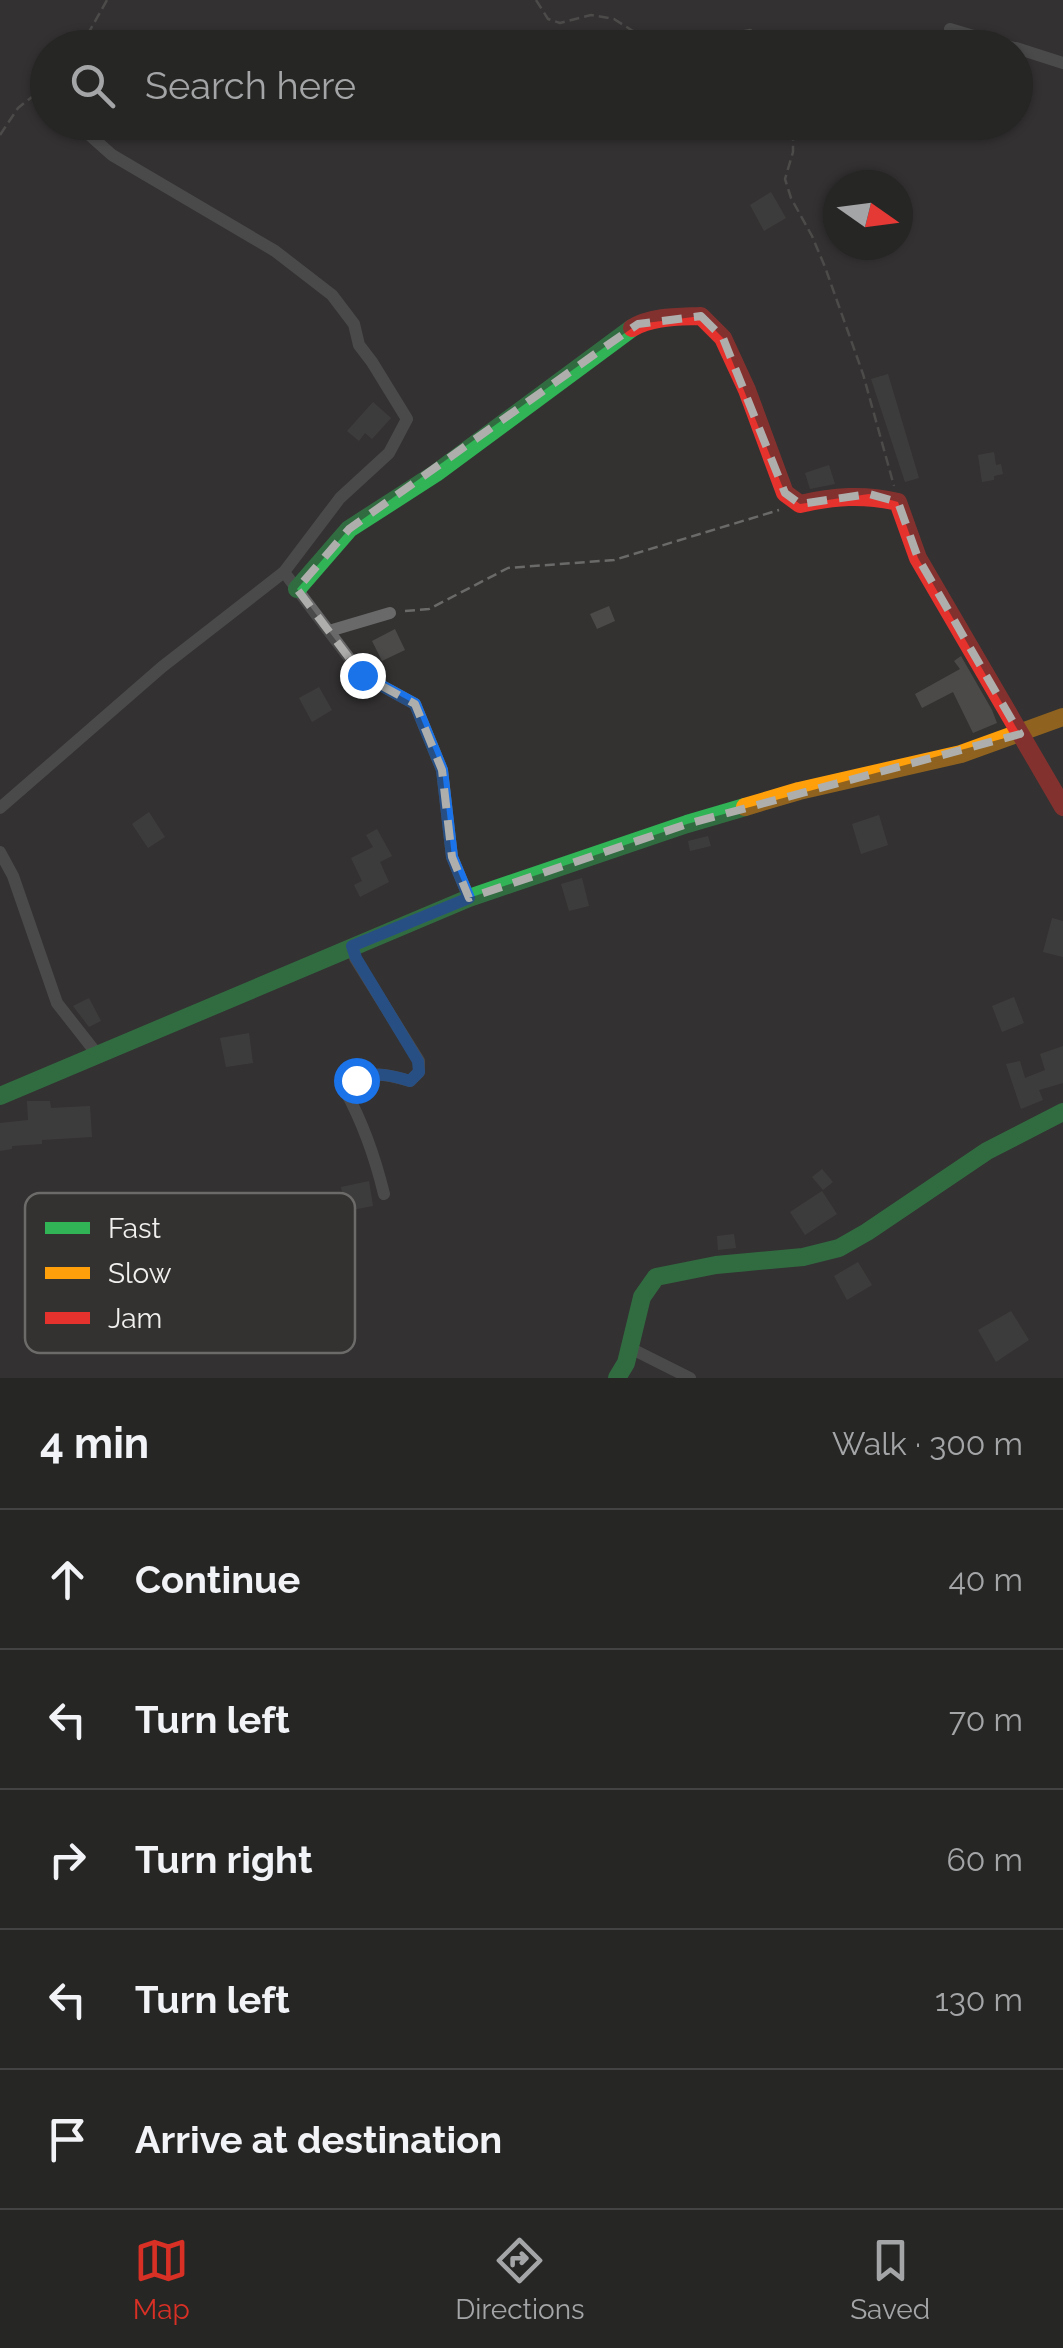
<!DOCTYPE html>
<html lang="en">
<head>
<meta charset="utf-8">
<style>
  :root { --surface:#262625; --page:#323232; --text:#f1f3f6; --muted:#a4a5a7; --line:#424342; --accent:#d93025 }
  body { margin:0; font-family:Raleway,sans-serif; background:var(--page); color:var(--text) }
  .compass { position:absolute; left:823px; top:170px; width:90px; height:90px; border-radius:50%; background:var(--surface); box-shadow:0 2px 8px #0004; rotate:104deg }
  .stop { position:absolute; width:30px; height:30px; margin:-22px; border:8px solid #1a73e8; border-radius:50%; background:#fff }
  .stop.end { background:#1a73e8; border-color:#fff; box-shadow:0 2px 10px #0008 }
  .list { margin:0; padding:0; list-style:none }
  h2 { display:flex; justify-content:space-between; align-items:center; height:130px; margin:0; padding:0 40px; font-size:42px }
  h2 small { font-size:32px; font-weight:400; color:var(--muted) }
  .list li { display:grid; grid-template-columns:65px 1fr auto; gap:30px; align-items:center; box-sizing:border-box; height:140px; padding:0 40px; border-top:2px solid var(--line) }
  .list b { display:block; font-size:38px; white-space:nowrap }
  .list em { font-size:32px; font-style:normal; color:var(--muted) }
  .icon { flex:none; width:55px; height:55px; fill:none; stroke:currentColor; stroke-width:2; stroke-linecap:round; stroke-linejoin:round }
  .map { position:relative; flex:none; width:1063px; height:1378px; overflow:hidden }
  .search { position:absolute; background:var(--surface); box-shadow:0 2px 8px #0004; left:30px; right:30px; top:30px; height:110px; display:flex; align-items:center; gap:25px; box-sizing:border-box; padding:0 35px; border-radius:55px; color:var(--muted); font-size:38px }
  .sheet { height:830px; background:var(--surface) }
  nav { display:flex; justify-content:space-around; align-items:center; box-sizing:border-box; height:140px; border-top:2px solid var(--line); background:var(--surface); font-size:28px; color:var(--muted) }
  nav a { display:grid; justify-items:center; gap:5px }
  nav .on { color:var(--accent) }
  .map>svg:first-child { display:block }
</style>
</head>
<body>
<div class="map">
<svg width="1063" height="1378" viewBox="0 0 1063 1378">
  <rect width="100%" height="100%" fill="#333231"/>
  <g fill="#4b4a49">
    <path d="M771,192L786,218L764,231L750,205Z"/>
    <path d="M888,374L919,478L905,482L871,379Z"/>
    <path d="M373,402L391,418L372,439L365,433L359,441L347,431Z"/>
    <path d="M994,452L996,465L1001,464L1003,474L994,476V480L982,482L978,455Z"/>
    <path d="M829,465L835,484L810,489L805,473Z"/>
    <path d="M609,606L615,621L597,629L590,614Z"/>
    <path d="M395,629L405,650L382,661L372,641Z"/>
    <path d="M961,656L992,710L997,723L973,733L953,692L922,708L915,694L960,669L954,661Z"/>
    <path d="M319,687L332,710L312,722L299,698Z"/>
    <path d="M149,812L165,837L148,848L132,824Z"/>
    <path d="M879,815L888,845L861,854L852,824Z"/>
    <path d="M377,829L392,856L380,862L389,882L360,897L354,885L362,881L351,858L373,847L366,835Z"/>
    <path d="M708,836L711,846L690,851L688,841Z"/>
    <path d="M582,878L589,906L569,911L561,884Z"/>
    <path d="M1052,918L1063,921V957L1043,952Z"/>
    <path d="M1014,997L1024,1023L1002,1032L992,1006Z"/>
    <path d="M89,998L101,1021L89,1027L73,1006Z"/>
    <path d="M249,1033L253,1063L226,1067L220,1038Z"/>
    <path d="M1063,1046V1083L1039,1090L1043,1100L1021,1109L1006,1064L1020,1061L1025,1078L1045,1070L1040,1054Z"/>
    <path d="M27,1101H50L51,1108L90,1106L92,1137L42,1140V1144L12,1146V1149L0,1151V1123L28,1120Z"/>
    <path d="M822,1169L833,1182L823,1190L812,1177Z"/>
    <path d="M369,1181L373,1206L346,1211L341,1187Z"/>
    <path d="M822,1191L837,1214L805,1235L790,1212Z"/>
    <path d="M734,1234L736,1248L718,1250L717,1236Z"/>
    <path d="M858,1262L872,1285L847,1300L834,1276Z"/>
    <path d="M1011,1311L1029,1340L996,1362L978,1330Z"/>
  </g>
  <g fill="none" stroke-linecap="round" stroke-linejoin="round">
    <g stroke="#6a6a69" stroke-width="2.5" stroke-dasharray="10 5" stroke-linecap="butt">
      <path d="M536,0L548,19L560,23L591,15L614,19L633,31L660,42L692,40L750,30L769,37L821,48"/>
      <path d="M80,48L107,0"/>
      <path d="M889,48L897,47L939,33"/>
      <path d="M778,122L793,137V152L785,179L791,198L812,236L825,267L863,374L894,486"/>
      <path d="M0,135L18,108L48,84"/>
      <path d="M405,611L429,609L508,568L614,560L779,510"/>
    </g>
    <g stroke="#696969" stroke-width="12">
      <path d="M950,29L1014,48"/>
      <path d="M1016,48L1063,63"/>
      <path d="M75,122L112,155L275,251L332,295L354,324L359,345L372,362L407,419L389,453L340,498L284,572L362,675L415,704L442,770L452,857L469,898"/>
      <path d="M329,631L390,613"/>
      <path d="M0,808L162,667L284,572"/>
      <path d="M0,852L13,876L57,1003L97,1054"/>
      <path d="M352,945L355,958L419,1061V1072L410,1081C382,1073 368,1069 345,1090C363,1123 375,1157 384,1194"/>
      <path d="M630,1348L690,1378"/>
    </g>
    <g stroke="#30b455" stroke-width="18">
      <path d="M297,589L349,529L436,473L632,328"/>
      <path d="M0,1096L469,898L687,824L745,807"/>
      <path d="M617,1378L626,1363L642,1297L656,1277L716,1265L803,1257L839,1248L867,1232L987,1151L1063,1112"/>
    </g>
    <path stroke="#ff9f0a" stroke-width="18" d="M745,807L799,791L961,754L1063,717"/>
    <path stroke="#e5322d" stroke-width="18" d="M632,328C652,316 678,317 701,316L723,338L747,390L785,493L800,504C834,496 864,494 898,502L918,558L1063,807"/>
  </g>
  <g fill="none" stroke-linecap="round" stroke-linejoin="round">
    <path stroke="#1a73e8" stroke-width="12" d="M356,1080C376,1071 390,1075 410,1081L419,1072L418,1061L356,958L352,946L469,898L452,857L442,770L415,704L362,675"/>
  </g>
  <path d="M0 0H1063V1378H0ZM701,316L723,338L785,493L800,504L869,494L898,502L918,558L1020,734L687,824L469,898L452,857L442,770L415,704L362,675L297,589L349,529L602,349L638,324Z" fill="#333231" fill-opacity=".55" fill-rule="evenodd"/>
  <path fill="none" stroke="#aeaeac" stroke-width="8" stroke-dasharray="20 12" stroke-linejoin="round" d="M701,316L723,338L785,493L800,504L869,494L898,502L918,558L1020,734L687,824L469,898L452,857L442,770L415,704L362,675L297,589L349,529L602,349L638,324Z"/>
  <rect x="25" y="1193" width="330" height="160" rx="15" fill="#343230" stroke="#6d6b69" stroke-width="2.5"/>
  <rect x="45" y="1222" width="45" height="12" fill="#30b455"/>
  <rect x="45" y="1267" width="45" height="12" fill="#ff9f0a"/>
  <rect x="45" y="1312" width="45" height="12" fill="#e5322d"/>
  <g font-size="28" fill="#f1f0ef">
    <text x="108" y="1238">Fast</text>
    <text x="108" y="1283">Slow</text>
    <text x="108" y="1328">Jam</text>
  </g>
</svg>
<svg class="compass" viewBox="-18 -18 36 36"><path d="M0-13l5 13h-10z" fill="#e53935"/><path d="M0 13l5-13h-10z" fill="#a4a5a7"/></svg>
<div class="stop" style="left:356px;top:1080px"></div>
<div class="stop end" style="left:362px;top:675px"></div>
<div class="search"><svg class="icon" aria-label="search" viewBox="0 0 24 24"><circle cx="10" cy="10" r="6"/><path d="M15 15l6 6"/></svg>Search here</div>
</div>
<section class="sheet">
<h2>4 min<small>Walk · 300 m</small></h2>
<ul class="list">
<li><svg class="icon" aria-label="ahead" viewBox="0 0 24 24"><path d="M12 20V5M6 11l6-6 6 6"/></svg><div><b>Continue</b></div><em>40 m</em></li>
<li><svg class="icon" aria-label="left" viewBox="0 0 24 24"><path d="M17 20v-9H6M10 6l-5 5 5 5"/></svg><div><b>Turn left</b></div><em>70 m</em></li>
<li><svg class="icon" aria-label="right" viewBox="0 0 24 24"><path d="M7 20v-9h11M14 6l5 5-5 5"/></svg><div><b>Turn right</b></div><em>60 m</em></li>
<li><svg class="icon" aria-label="left" viewBox="0 0 24 24"><path d="M17 20v-9H6M10 6l-5 5 5 5"/></svg><div><b>Turn left</b></div><em>130 m</em></li>
<li><svg class="icon" aria-label="arrive" viewBox="0 0 24 24"><path d="M6 21V4h12l-3 4 3 4H6"/></svg><div><b>Arrive at destination</b></div></li>
</ul>
</section>
<nav>
<a class="on"><svg class="icon" aria-label="map" viewBox="0 0 24 24"><path d="M3 6l6-2 6 2 6-2v14l-6 2-6-2-6 2zM9 4v14M15 6v14"/></svg>Map</a>
<a><svg class="icon" aria-label="directions" viewBox="0 0 24 24"><path d="M12 3l9 9-9 9-9-9zM9 14v-3h6M13 9l2 2-2 2"/></svg>Directions</a>
<a><svg class="icon" aria-label="saved" viewBox="0 0 24 24"><path d="M7 4h10v16l-5-4-5 4z"/></svg>Saved</a>
</nav>
</body>
</html>
